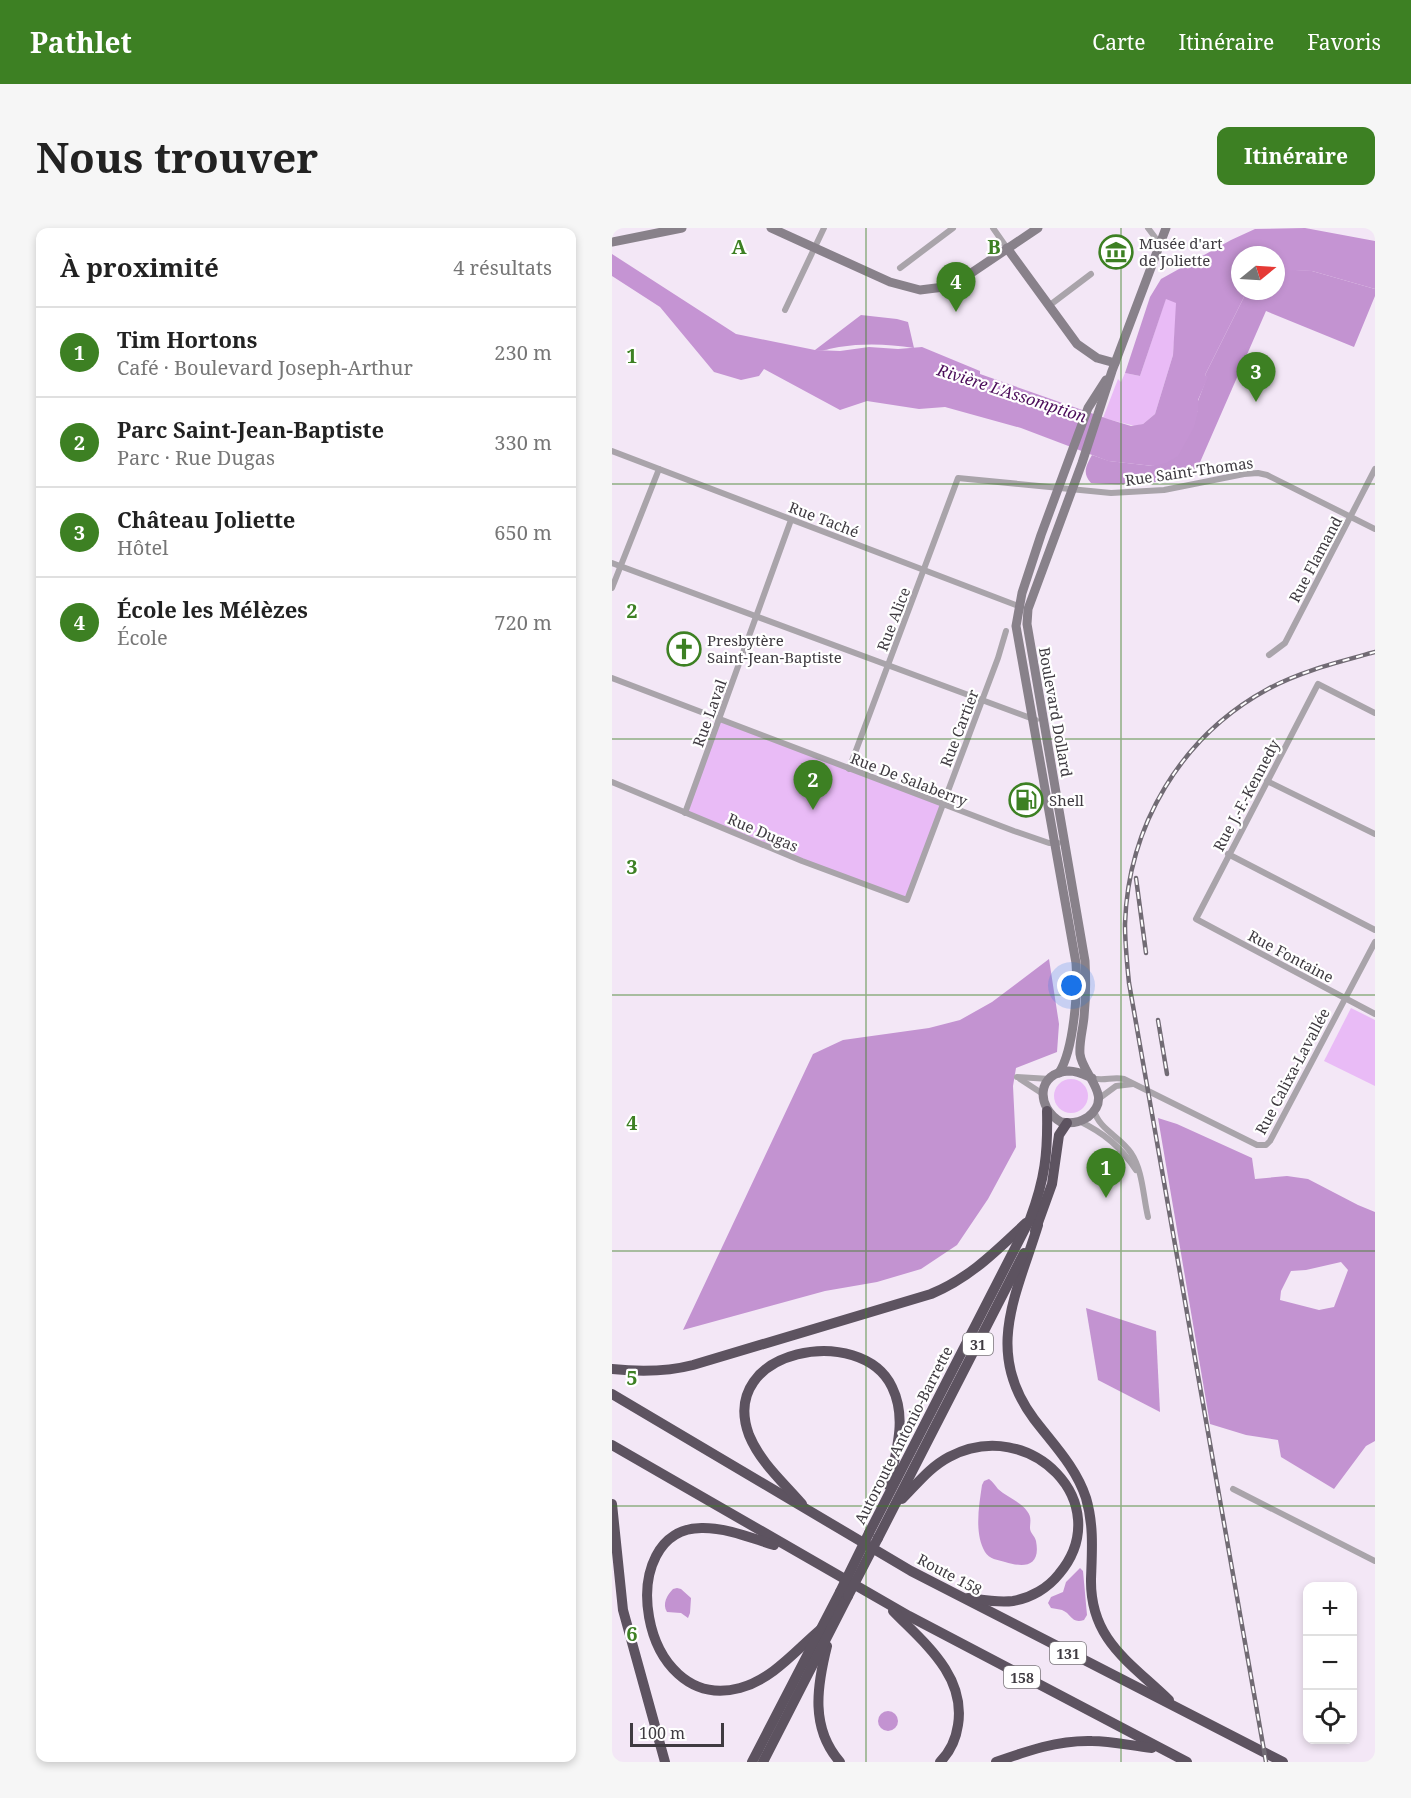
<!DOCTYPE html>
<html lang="fr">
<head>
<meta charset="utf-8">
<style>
  :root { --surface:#fff; --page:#f6f6f6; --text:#222; --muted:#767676; --line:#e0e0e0; --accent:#3d8023 }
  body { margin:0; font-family:"Noto Serif",serif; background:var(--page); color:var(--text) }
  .controls { position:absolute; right:18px; bottom:18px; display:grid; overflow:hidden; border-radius:12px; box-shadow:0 3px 9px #0003 }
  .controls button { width:54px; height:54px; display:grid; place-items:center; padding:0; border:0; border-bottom:2px solid var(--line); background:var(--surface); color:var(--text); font:30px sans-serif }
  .compass { position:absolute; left:619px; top:18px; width:54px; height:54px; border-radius:50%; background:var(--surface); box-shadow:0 3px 9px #0003; rotate:72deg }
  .scale { position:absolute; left:18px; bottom:15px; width:94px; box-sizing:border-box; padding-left:6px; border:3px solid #3f3b41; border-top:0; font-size:16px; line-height:21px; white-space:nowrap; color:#3f3b41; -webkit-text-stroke:4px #fff; paint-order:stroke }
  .you { position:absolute; left:460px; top:758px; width:21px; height:21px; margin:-15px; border:4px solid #fff; border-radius:50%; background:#1a73e8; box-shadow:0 0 0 9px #1a73e833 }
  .badge { display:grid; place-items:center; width:39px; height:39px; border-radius:50%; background:var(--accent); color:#fff; font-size:20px; font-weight:700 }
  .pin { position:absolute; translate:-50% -50px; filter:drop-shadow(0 2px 3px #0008) }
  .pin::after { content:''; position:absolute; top:32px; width:21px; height:18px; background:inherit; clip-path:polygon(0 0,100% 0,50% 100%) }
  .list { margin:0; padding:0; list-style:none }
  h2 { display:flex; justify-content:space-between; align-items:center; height:78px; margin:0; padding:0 24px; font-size:26px }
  h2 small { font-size:20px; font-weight:400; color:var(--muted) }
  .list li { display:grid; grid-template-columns:39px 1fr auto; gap:18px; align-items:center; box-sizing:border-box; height:90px; padding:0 24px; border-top:2px solid var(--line) }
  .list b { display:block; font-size:22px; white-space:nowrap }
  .list p { margin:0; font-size:20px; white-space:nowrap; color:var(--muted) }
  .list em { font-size:20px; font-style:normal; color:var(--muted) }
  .icon { flex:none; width:33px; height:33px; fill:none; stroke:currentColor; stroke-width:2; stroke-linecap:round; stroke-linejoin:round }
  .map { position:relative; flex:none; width:763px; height:1534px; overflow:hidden; border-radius:12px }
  header { display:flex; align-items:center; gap:36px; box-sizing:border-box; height:84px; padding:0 30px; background:var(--accent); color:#fff }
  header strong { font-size:28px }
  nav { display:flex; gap:33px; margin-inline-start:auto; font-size:21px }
  .intro { display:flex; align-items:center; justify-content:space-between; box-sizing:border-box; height:144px; padding:0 36px }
  h1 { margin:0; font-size:42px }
  .button { padding:15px 27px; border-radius:12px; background:var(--accent); color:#fff; font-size:21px; font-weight:700 }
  main { display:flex; gap:36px; padding:0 36px }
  aside { flex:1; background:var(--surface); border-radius:12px; box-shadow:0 3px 9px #0003 }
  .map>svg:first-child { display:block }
</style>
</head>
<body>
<header>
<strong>Pathlet</strong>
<nav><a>Carte</a><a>Itinéraire</a><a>Favoris</a></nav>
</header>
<div class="intro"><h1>Nous trouver</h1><a class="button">Itinéraire</a></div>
<main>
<aside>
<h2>À proximité<small>4 résultats</small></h2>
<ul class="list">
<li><span class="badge">1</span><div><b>Tim Hortons</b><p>Café · Boulevard Joseph-Arthur</p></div><em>230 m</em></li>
<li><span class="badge">2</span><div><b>Parc Saint-Jean-Baptiste</b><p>Parc · Rue Dugas</p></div><em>330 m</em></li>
<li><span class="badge">3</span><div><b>Château Joliette</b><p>Hôtel</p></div><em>650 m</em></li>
<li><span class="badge">4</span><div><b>École les Mélèzes</b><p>École</p></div><em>720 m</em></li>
</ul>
</aside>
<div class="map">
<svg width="763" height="1534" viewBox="0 0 763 1534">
  <rect width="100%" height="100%" fill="#f3e7f6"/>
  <g fill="#e9bbf6">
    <path d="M554,70L565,75L561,127L543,186L531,196L523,198L491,190L506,151L509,154L513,145L528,148Z"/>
    <path d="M107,491L331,576L295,672L73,585Z"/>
    <path d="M739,780L763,792V858L712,833Z"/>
    <circle cx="459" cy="868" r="17"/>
  </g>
  <g fill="#c393d1" fill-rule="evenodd">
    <path d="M667,41L700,43L763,61V68L742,119L654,83L582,248C547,255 514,258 479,255C470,245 474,238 480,227L497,233L541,238L586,183V173L595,149L593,147L635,63H664V42Z"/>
    <path d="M249,87L285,91L296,94L302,120C277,116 252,115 227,119C218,120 212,124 203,122Z"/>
    <path d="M437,731L447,796L445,824L404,840L401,858L404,919L376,971L345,1017L309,1041L265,1054L213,1063L71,1102L201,826L231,812L317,800L348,792L380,774Z"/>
    <path d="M546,890L565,896L640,930L643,951L675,948L696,951L746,977L763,984V1213L754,1218L722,1261L669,1229L666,1212L634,1207L598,1196ZM729,1034L736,1042L722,1079L707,1082L668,1072L669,1063L679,1043L694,1042Z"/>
    <path d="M474,1080L544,1103L548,1184L486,1152Z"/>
    <path d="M377,1251C381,1254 383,1257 386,1261C395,1269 409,1274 415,1283C420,1289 418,1294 418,1300C418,1305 423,1308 424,1313C429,1339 412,1340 393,1334C386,1332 377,1331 373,1324C362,1305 367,1278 370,1257L372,1253Z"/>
    <path d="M468,1340L471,1343L475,1387L472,1392C459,1396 460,1386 450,1382C447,1381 443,1381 439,1380L436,1375L439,1369L451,1364L454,1354Z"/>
    <path d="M65,1360L69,1361L79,1370L78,1385L76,1390L69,1385L55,1384C50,1376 55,1367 61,1361Z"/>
    <circle cx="276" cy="1493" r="10"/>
  </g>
  <path fill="#c594d3" d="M693,0L763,13V61L700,43L664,42V27H628V63H635L593,147L596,149L586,172V183L582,199L566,228L554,235L541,238L496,233L409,200L333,179L307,181L255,173L228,182L152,141L147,148L129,152L102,144L48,79L0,48V26L124,106L203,122L228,123L257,119L286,121L310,119L368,143V146L496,191L519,198L531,196L543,186L561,127L564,75L554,71L528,148L513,145L538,69L549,51L619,12L643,1Z"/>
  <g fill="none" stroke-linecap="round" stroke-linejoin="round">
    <g stroke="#a9a4aa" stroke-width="6">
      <path d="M381,0L395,20"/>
      <path d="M536,0L548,16"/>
      <path d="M288,40L341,0"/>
      <path d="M438,77L479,46"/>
      <path d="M173,82L212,0"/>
      <path d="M0,223L409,379"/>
      <path d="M0,335L424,492"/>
      <path d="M0,360L47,241"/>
      <path d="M657,427L673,415L763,241"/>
      <path d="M0,450L402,603L437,615H446"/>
      <path d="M763,485L706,456L584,691L763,786"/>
      <path d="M237,541L346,250L499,265L552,262L632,246L646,245L655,247L763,301"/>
      <path d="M655,553L763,606"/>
      <path d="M0,554L190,633L295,672L386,430L394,403"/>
      <path d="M73,585L179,292"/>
      <path d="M616,626L763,702"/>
      <path d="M405,849L438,851"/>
      <path d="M480,850C491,854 501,848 512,851L645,917H654L658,913L763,714"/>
      <path d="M408,851L431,866"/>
      <path d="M485,872L504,858L521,856"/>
      <path d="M482,882C487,902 508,908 519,925C531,943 531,968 536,989"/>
      <path d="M467,893C492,905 509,919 524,942"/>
      <path d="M621,1261L763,1333"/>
    </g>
    <g stroke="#88818a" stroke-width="9">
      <path d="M159,0L278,54L308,62L340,58L426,0"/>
      <path d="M0,14L70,0"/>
      <path d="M395,20L465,116L485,130L503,135"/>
      <path d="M447,845C462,821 466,763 464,735L404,398L410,365L429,307L476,180L494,152"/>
      <path d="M480,850C473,847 465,843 457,843C425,844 423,879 449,894C458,896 468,894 476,889C503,868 470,847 468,826C467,814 471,801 472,789C474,770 474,752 473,733L415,396L416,381L470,235L500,143L554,0"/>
    </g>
    <g stroke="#5d5360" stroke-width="10">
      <path d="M426,997C404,1068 372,1124 422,1191C441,1216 464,1239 474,1270C482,1297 480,1323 479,1351C478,1412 518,1434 557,1472"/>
      <path d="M423,1003L440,956L447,907L455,895"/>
      <path d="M0,1141C28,1144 54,1144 81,1137L319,1066C358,1050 384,1023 414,995"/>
      <path d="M0,1166L299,1343L671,1534"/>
      <path d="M0,1217L297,1388L575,1534"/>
      <path d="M290,1271C305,1256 318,1239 337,1229C418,1186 506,1276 447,1346C436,1360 419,1370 401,1373C386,1375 371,1372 356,1370"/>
      <path d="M0,1276L11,1382L53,1534"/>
      <path d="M190,1276C171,1254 148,1234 137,1207C105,1120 250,1095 280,1159C296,1192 283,1225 277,1258"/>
      <path d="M257,1305L418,991C433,951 436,925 435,883"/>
      <path d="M266,1310L412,1025"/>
      <path d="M162,1317C139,1310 116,1300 91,1300C0,1298 26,1487 128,1460C161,1451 184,1422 209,1401"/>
      <path d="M281,1383C311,1414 354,1447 346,1497C344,1511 338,1524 328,1534"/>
      <path d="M215,1418C205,1458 198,1500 228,1534"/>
      <path d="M140,1534L228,1364"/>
      <path d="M151,1534L236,1368"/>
      <path d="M384,1534C415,1523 446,1512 480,1513C500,1513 520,1518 540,1520"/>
    </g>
    <g stroke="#716b74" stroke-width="4.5">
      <g id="rail">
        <path d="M524,650L534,725"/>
        <path d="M546,792L555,846"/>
        <path d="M654,1534L517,755C515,735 513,716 513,696C516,598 569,508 656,461C689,443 727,434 763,424"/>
      </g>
    </g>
    <use href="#rail" stroke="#fff" stroke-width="2" stroke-dasharray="7" stroke-linecap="butt"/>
    <g stroke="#5d5360" stroke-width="10">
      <path d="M228,1364L257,1305"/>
      <path d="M236,1368L266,1310"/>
    </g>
  </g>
  <path fill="none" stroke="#3d8023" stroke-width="1.5" stroke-opacity="0.55" d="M254,0V1534M509,0V1534M0,256H763M0,511H763M0,767H763M0,1023H763M0,1278H763"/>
  <defs>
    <g id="museum-ring" transform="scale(1.725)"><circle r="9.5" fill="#fff" stroke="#3d8023" stroke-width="1.5"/><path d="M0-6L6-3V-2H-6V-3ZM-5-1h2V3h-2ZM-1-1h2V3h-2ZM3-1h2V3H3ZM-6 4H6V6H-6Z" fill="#3d8023"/></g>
    <g id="church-ring" transform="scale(1.725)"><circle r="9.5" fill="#fff" stroke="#3d8023" stroke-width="1.5"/><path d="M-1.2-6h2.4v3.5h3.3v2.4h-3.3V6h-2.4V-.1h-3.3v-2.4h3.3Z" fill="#3d8023"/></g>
    <g id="fuel-ring" transform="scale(1.725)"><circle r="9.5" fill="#fff" stroke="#3d8023" stroke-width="1.5"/><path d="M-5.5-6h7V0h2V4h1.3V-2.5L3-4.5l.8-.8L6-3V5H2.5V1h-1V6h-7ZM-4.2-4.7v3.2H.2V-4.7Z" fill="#3d8023"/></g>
  </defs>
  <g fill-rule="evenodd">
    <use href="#museum-ring" x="504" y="24"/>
    <use href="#church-ring" x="72" y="421"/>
    <use href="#fuel-ring" x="414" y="572"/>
  </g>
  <g text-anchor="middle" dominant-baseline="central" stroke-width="4.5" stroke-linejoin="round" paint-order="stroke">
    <g fill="#fff" stroke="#79767a" stroke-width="1.5">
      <rect x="351" y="1105" width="30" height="22" rx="4.5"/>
      <rect x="438" y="1414" width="36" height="22" rx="4.5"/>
      <rect x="392" y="1438" width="36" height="22" rx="4.5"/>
    </g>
    <g font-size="14" font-weight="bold" fill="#3f3b41">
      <text x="366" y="1116">31</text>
      <text x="456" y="1425">131</text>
      <text x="410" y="1449">158</text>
    </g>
    <g font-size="15" fill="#3f3b41" stroke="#fff" text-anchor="start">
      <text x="527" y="15">Musée d'art<tspan x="527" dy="17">de Joliette</tspan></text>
      <text x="95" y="412">Presbytère<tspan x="95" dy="17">Saint-Jean-Baptiste</tspan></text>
      <text x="437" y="572">Shell</text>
    </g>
    <g font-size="15" fill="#3f3b41" stroke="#fff">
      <text transform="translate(577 243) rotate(-8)">Rue Saint-Thomas</text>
      <text transform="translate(212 291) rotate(21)">Rue Taché</text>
      <text transform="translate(703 331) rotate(-62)">Rue Flamand</text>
      <text transform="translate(281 391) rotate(-69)">Rue Alice</text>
      <text transform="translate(444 484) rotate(80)">Boulevard Dollard</text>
      <text transform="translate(97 485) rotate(-70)">Rue Laval</text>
      <text transform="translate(347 500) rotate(-69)">Rue Cartier</text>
      <text transform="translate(297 551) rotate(21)">Rue De Salaberry</text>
      <text transform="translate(634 567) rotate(-62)">Rue J.-F.-Kennedy</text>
      <text transform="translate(151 604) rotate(23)">Rue Dugas</text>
      <text transform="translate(679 728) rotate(28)">Rue Fontaine</text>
      <text transform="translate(680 843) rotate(-62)">Rue Calixa-Lavallée</text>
      <text transform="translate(291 1207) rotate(-63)">Autoroute Antonio-Barrette</text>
      <text transform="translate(338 1346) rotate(28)">Route 158</text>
    </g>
    <g font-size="16" font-style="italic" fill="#4b0d5a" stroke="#fff">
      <text transform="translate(400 165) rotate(18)">Rivière L'Assomption</text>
    </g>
  </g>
  <g font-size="20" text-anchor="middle" font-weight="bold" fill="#3d8023" stroke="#fff" stroke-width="4.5" stroke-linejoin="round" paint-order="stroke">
    <text x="127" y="26">A</text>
    <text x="382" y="26">B</text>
    <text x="20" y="135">1</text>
    <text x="20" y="390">2</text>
    <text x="20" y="646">3</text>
    <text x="20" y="902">4</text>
    <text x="20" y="1157">5</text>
    <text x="20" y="1413">6</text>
  </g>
</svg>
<div class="controls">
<button>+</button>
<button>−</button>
<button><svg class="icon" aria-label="locate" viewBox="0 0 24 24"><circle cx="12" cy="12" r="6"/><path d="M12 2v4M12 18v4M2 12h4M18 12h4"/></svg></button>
</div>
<svg class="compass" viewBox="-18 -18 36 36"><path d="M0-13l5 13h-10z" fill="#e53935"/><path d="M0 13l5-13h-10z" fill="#767676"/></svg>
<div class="scale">100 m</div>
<div class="you"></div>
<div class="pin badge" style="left:494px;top:970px">1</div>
<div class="pin badge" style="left:201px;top:582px">2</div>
<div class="pin badge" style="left:644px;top:174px">3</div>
<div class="pin badge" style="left:344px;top:84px">4</div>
</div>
</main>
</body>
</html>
